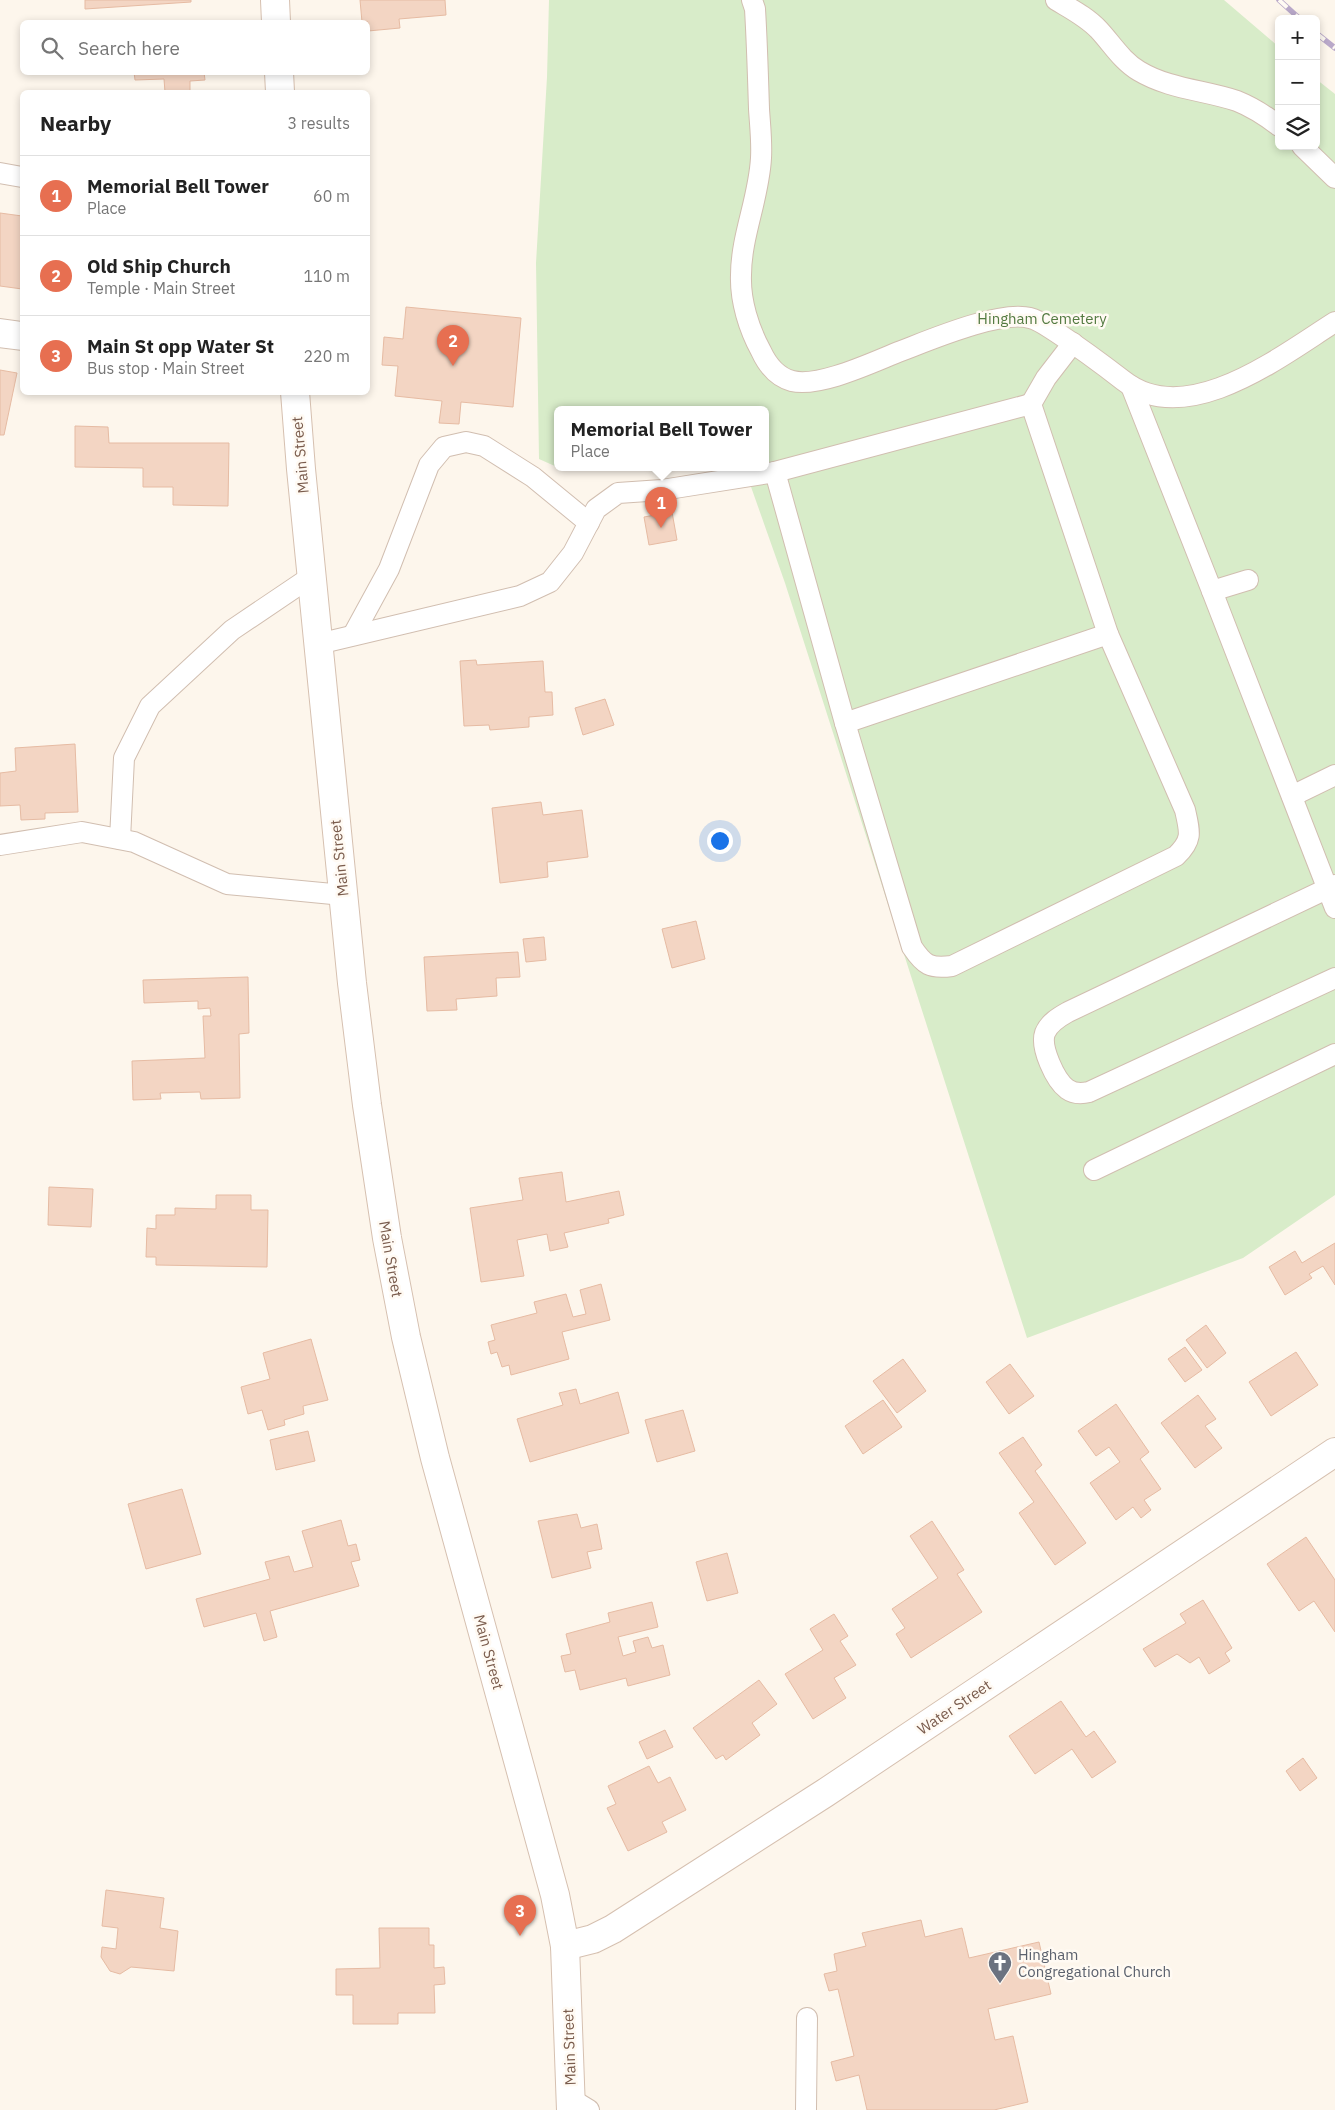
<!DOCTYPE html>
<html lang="en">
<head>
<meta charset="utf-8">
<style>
  :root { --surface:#fff; --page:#f6f6f6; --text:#222; --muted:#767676; --line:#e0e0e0; --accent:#e76f51 }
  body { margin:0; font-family:"IBM Plex Sans",sans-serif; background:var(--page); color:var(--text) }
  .controls { position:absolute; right:15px; top:15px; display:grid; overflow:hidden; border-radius:8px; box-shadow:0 2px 8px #0003 }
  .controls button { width:45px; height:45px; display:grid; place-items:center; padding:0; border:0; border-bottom:1px solid var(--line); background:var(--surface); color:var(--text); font:25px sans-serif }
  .you { position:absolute; left:719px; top:840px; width:18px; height:18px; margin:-12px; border:4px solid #fff; border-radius:50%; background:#1a73e8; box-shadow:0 0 0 8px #1a73e833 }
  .badge { display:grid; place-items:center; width:32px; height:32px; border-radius:50%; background:var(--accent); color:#fff; font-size:16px; font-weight:700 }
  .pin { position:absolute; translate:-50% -41px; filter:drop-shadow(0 1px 2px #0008) }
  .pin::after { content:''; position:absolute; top:26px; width:18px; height:15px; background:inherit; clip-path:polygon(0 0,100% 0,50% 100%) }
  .popup { position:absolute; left:554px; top:406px; width:215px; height:65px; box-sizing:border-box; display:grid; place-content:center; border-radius:8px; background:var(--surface); filter:drop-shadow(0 1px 4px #0005); font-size:16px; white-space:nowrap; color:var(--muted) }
  .popup b { font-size:19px; color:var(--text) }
  .popup::after { content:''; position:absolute; left:50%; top:100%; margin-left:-10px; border:10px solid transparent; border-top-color:var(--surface) }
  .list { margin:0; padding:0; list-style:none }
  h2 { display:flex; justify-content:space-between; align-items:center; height:65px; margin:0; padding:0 20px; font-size:21px }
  h2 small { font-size:16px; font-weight:400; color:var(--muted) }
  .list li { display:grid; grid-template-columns:32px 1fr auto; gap:15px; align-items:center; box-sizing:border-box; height:80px; padding:0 20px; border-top:1px solid var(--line) }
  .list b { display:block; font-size:19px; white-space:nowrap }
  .list p { margin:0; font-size:16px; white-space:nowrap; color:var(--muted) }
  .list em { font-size:16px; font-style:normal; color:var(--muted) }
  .icon { flex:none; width:28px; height:28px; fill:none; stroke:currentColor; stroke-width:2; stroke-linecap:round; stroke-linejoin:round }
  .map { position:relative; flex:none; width:1335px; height:2110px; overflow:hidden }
  .search { position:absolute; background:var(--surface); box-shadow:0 2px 8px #0003; left:20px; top:20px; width:350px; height:55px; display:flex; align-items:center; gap:12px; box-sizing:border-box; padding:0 18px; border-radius:8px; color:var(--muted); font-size:19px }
  .panel { position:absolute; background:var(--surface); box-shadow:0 2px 8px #0003; left:20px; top:90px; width:350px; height:305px; border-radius:8px }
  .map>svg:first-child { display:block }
</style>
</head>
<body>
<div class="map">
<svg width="1335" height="2110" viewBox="0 0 1335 2110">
  <rect width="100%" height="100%" fill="#fdf6ec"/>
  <path fill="#d8ecc9" d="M549,0H1224L1279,47V146H1316V79L1335,94V1195L1243,1258L1027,1338L785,583L744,467H765V409H557V467L539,459L536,263L547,77Z"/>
  <g fill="#f3d5c3" stroke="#e6bba3">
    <path d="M85,0H191V2L85,9Z"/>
    <path d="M360,0H445L446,15L399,19L400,28L368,31V22H362Z"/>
    <path d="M134,72H204L205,80L190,81V92H165L164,79L135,80Z"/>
    <path d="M0,213L22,216V289L0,286Z"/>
    <path d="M406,307L521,318L513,407L461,402L459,424L439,423L442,401L395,396L398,366L382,365L384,337L403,339Z"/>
    <path d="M0,370L17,373L4,435H0Z"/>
    <path d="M75,426L108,427L109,443H229L228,506L173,505V487H143V468L75,467Z"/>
    <path d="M672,512L677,540L649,545L644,517Z"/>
    <path d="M476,660L477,665L543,661L545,692H552L553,715L529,717V727L490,730L489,725L464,726L460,661Z"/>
    <path d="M605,699L614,725L583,735L575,708Z"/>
    <path d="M75,744L78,812L45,813V819L21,820L20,805L0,806V773L16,771L15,748Z"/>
    <path d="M541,802L543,815L582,810L588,857L547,862L548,877L500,883L492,808Z"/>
    <path d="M696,921L705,959L672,968L662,929Z"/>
    <path d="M544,937L546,960L526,962L523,939Z"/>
    <path d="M518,952L520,977L496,978L497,996L456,999L457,1010L427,1011L424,957Z"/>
    <path d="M248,977L249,1033L239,1034L240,1098L201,1099L200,1092L160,1093L161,1099L133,1100L132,1061L205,1058L203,1016H211L210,1008L198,1009V1001L144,1003L143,980Z"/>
    <path d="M562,1172L566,1202L619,1191L624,1215L608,1219L609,1223L564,1233L568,1247L550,1251L547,1234L517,1240L524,1276L481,1282L470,1208L523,1200L519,1178Z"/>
    <path d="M49,1187L93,1189L91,1227L48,1225Z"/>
    <path d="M216,1195H251V1210H268L267,1267L156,1265V1257H146L147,1228L156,1229V1215H175V1208L216,1209Z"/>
    <path d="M1335,1243V1285L1323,1266L1309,1274L1312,1278L1285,1295L1269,1267L1295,1251L1302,1263Z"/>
    <path d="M601,1284L610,1320L562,1332L569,1359L511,1375L509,1365L502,1367L497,1352L491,1354L488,1342L495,1340L491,1325L537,1313L534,1302L566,1294L573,1317L586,1314L580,1290Z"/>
    <path d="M1206,1325L1226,1353L1207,1368L1186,1340Z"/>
    <path d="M311,1339L328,1400L303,1406L304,1414L284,1420L285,1425L268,1430L262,1410L248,1414L241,1387L270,1379L263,1353Z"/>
    <path d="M1185,1347L1202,1370L1185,1382L1168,1359Z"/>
    <path d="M1296,1352L1318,1385L1271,1416L1249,1382Z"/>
    <path d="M903,1359L926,1391L897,1413L873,1381Z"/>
    <path d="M1010,1364L1034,1396L1009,1414L986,1382Z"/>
    <path d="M576,1389L580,1404L618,1392L629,1433L530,1462L517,1419L563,1405L559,1393Z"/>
    <path d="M1198,1395L1216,1419L1205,1426L1222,1448L1195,1468L1161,1423Z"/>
    <path d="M883,1400L902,1427L863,1454L845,1426Z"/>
    <path d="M1116,1404L1149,1452L1140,1459L1161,1489L1144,1500L1151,1510L1141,1518L1133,1507L1116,1520L1090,1483L1120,1462L1109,1447L1096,1456L1078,1431Z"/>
    <path d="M683,1410L695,1451L657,1462L645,1420Z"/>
    <path d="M308,1431L315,1461L276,1470L270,1440Z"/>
    <path d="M1023,1437L1042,1465L1035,1471L1086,1543L1055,1565L1019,1513L1034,1502L999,1453Z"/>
    <path d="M182,1489L201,1554L146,1569L128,1504Z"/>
    <path d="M577,1514L581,1528L597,1524L602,1549L587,1552L591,1568L552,1578L538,1521Z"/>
    <path d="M341,1520L348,1546L356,1544L360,1560L351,1562L359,1586L270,1611L277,1637L264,1641L256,1613L204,1627L196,1599L270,1579L265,1562L289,1556L294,1572L313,1567L302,1531Z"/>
    <path d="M932,1521L964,1570L957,1574L982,1612L911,1658L896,1634L905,1628L892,1609L938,1578L910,1536Z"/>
    <path d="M1306,1537L1335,1580V1632L1314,1601L1299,1611L1267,1564Z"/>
    <path d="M727,1553L738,1593L707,1601L696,1562Z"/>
    <path d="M1203,1600L1232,1648L1225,1653L1230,1661L1209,1674L1199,1657L1190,1663L1177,1654L1155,1667L1143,1649L1186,1623L1180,1614Z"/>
    <path d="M652,1602L658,1627L618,1637L623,1656L636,1652L633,1641L648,1637L652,1648L663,1645L670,1675L628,1686L626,1678L580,1690L575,1670L565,1672L561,1656L571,1654L566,1634L610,1622L608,1613Z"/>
    <path d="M834,1614L848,1636L840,1641L856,1665L834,1678L846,1698L813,1719L785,1674L823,1650L810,1629Z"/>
    <path d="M759,1680L777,1704L752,1723L760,1735L726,1760L723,1755L716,1759L693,1728Z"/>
    <path d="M1061,1701L1086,1737L1094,1731L1116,1762L1092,1778L1072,1749L1035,1774L1009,1736Z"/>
    <path d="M665,1730L673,1747L647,1759L639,1742Z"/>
    <path d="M1303,1758L1317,1778L1300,1791L1286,1771Z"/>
    <path d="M649,1766L658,1783L670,1777L686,1810L662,1822L667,1832L628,1851L607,1808L616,1804L608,1786Z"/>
    <path d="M106,1890L164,1898L160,1928L178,1931L174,1971L131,1967L120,1974L110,1971L101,1957L102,1947L116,1949L118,1928L102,1926Z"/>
    <path d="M921,1920L925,1937L962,1928L969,1958L1039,1942L1051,1994L988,2009L995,2040L1013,2036L1028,2102L994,2110H867L859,2075L836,2081L831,2062L854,2056L838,1989L829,1991L824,1974L837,1971L834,1954L866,1946L862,1933Z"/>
    <path d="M379,1928H429V1945H434V1968L444,1967L445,1984L434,1985L435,2013H398V2024H353V1995H336V1969L380,1968Z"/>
  </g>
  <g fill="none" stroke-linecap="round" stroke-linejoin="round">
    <g stroke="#d1beb0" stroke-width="22">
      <g id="service">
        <path d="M752,0L755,9C757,42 758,76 759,109C760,125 762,142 761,158C759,198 741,236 741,275C740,301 749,329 761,351C767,364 777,377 792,381C820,388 875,361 901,351C930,340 1000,310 1030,318C1039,320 1048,327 1056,332C1079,347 1102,364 1124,381C1187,430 1281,356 1335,322"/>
        <path d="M1056,0C1071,9 1087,17 1099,30C1112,44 1122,61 1139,71C1169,89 1204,90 1237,101C1252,107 1266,116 1279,126"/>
        <path d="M1302,146L1335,178"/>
        <path d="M0,173L22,177"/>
        <path d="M1131,386L1212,591L1335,908"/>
        <path d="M775,472L845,723L912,947C924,965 930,969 952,966L1176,856C1193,840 1190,832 1185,810L1108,634L1031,404L1046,378L1073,343"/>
        <path d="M1212,591L1248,580"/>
        <path d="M353,635L389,569L429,465L444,447L466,442L484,446L533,477L589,523"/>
        <path d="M318,644L520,596L550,582L573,553L596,509L618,493L662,490L775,472L1031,404"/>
        <path d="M845,723L1108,634"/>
        <path d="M1292,796L1335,775"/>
        <path d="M120,839L124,758L150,706L232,630L312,576"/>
        <path d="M0,845L82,832L134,842L227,884L343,895"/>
        <path d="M1335,885L1068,1012C1059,1017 1049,1023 1045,1033C1040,1047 1055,1080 1067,1089C1074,1094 1081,1094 1089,1092L1335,978"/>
        <path d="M1094,1170L1335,1054"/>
        <path d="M571,2099L589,2110"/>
        <path d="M806,2110L807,2018"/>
      </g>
    </g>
    <g stroke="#d1beb0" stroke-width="30">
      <path id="tertiary" d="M0,333L22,336"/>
    </g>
    <g stroke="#d6c0b0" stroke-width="30">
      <g id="secondary">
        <path d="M275,0L276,22"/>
        <path d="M279,72L280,92"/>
        <path d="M295,392L301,469L352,983L367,1105L387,1238L406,1337L435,1458L555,1895L565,1946L571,2110"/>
        <path d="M565,1946L593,1939L613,1929L825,1793L1335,1452"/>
      </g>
    </g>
    <use href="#service" stroke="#fff" stroke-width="20"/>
    <use href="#tertiary" stroke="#fff" stroke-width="28"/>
    <use href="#secondary" stroke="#fff" stroke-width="28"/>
    <g stroke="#b9a8c9" stroke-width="5.5">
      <g id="rail">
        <path d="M1279,0L1300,19"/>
        <path d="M1316,33L1335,48"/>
      </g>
    </g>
    <use href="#rail" stroke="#fffaf3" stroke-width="4" stroke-dasharray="11" stroke-linecap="butt"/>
  </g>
  <defs>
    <g id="church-pin" transform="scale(1.25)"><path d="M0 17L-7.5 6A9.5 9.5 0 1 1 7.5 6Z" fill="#6b7280" stroke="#fffaf3"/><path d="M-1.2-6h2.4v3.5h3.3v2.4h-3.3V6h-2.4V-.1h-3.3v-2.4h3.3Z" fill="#fff"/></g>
  </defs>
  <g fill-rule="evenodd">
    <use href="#church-pin" x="1000" y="1963"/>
  </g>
  <g text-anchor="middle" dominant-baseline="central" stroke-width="5" stroke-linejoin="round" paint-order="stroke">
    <g font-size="15" fill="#537a41" stroke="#fffaf3">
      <text x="1042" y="318">Hingham Cemetery</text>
    </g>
    <g font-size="15" fill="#7a5c4d" stroke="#fffaf3">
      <text transform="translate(300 455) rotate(-95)">Main Street</text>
      <text transform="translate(339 858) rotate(-96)">Main Street</text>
      <text transform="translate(391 1259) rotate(80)">Main Street</text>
      <text transform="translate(489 1652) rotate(75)">Main Street</text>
      <text transform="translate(954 1707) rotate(-34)">Water Street</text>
      <text transform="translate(569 2047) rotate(-92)">Main Street</text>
    </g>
    <g font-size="15" fill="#5b616d" stroke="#fffaf3" text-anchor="start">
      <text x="1018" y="1954">Hingham<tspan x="1018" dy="17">Congregational Church</tspan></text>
    </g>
  </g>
</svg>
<div class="controls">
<button>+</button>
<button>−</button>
<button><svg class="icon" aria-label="layers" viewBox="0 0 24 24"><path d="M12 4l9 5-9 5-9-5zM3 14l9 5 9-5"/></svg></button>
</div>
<div class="you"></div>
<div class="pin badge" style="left:661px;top:528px">1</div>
<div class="popup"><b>Memorial Bell Tower</b>Place</div>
<div class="pin badge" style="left:453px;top:366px">2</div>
<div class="pin badge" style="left:520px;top:1936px">3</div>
<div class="search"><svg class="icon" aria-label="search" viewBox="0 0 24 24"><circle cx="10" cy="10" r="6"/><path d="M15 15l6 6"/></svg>Search here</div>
<section class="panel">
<h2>Nearby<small>3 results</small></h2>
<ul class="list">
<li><span class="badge">1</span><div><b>Memorial Bell Tower</b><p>Place</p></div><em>60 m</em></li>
<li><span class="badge">2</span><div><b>Old Ship Church</b><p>Temple · Main Street</p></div><em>110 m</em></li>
<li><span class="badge">3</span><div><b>Main St opp Water St</b><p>Bus stop · Main Street</p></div><em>220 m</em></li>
</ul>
</section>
</div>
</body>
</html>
